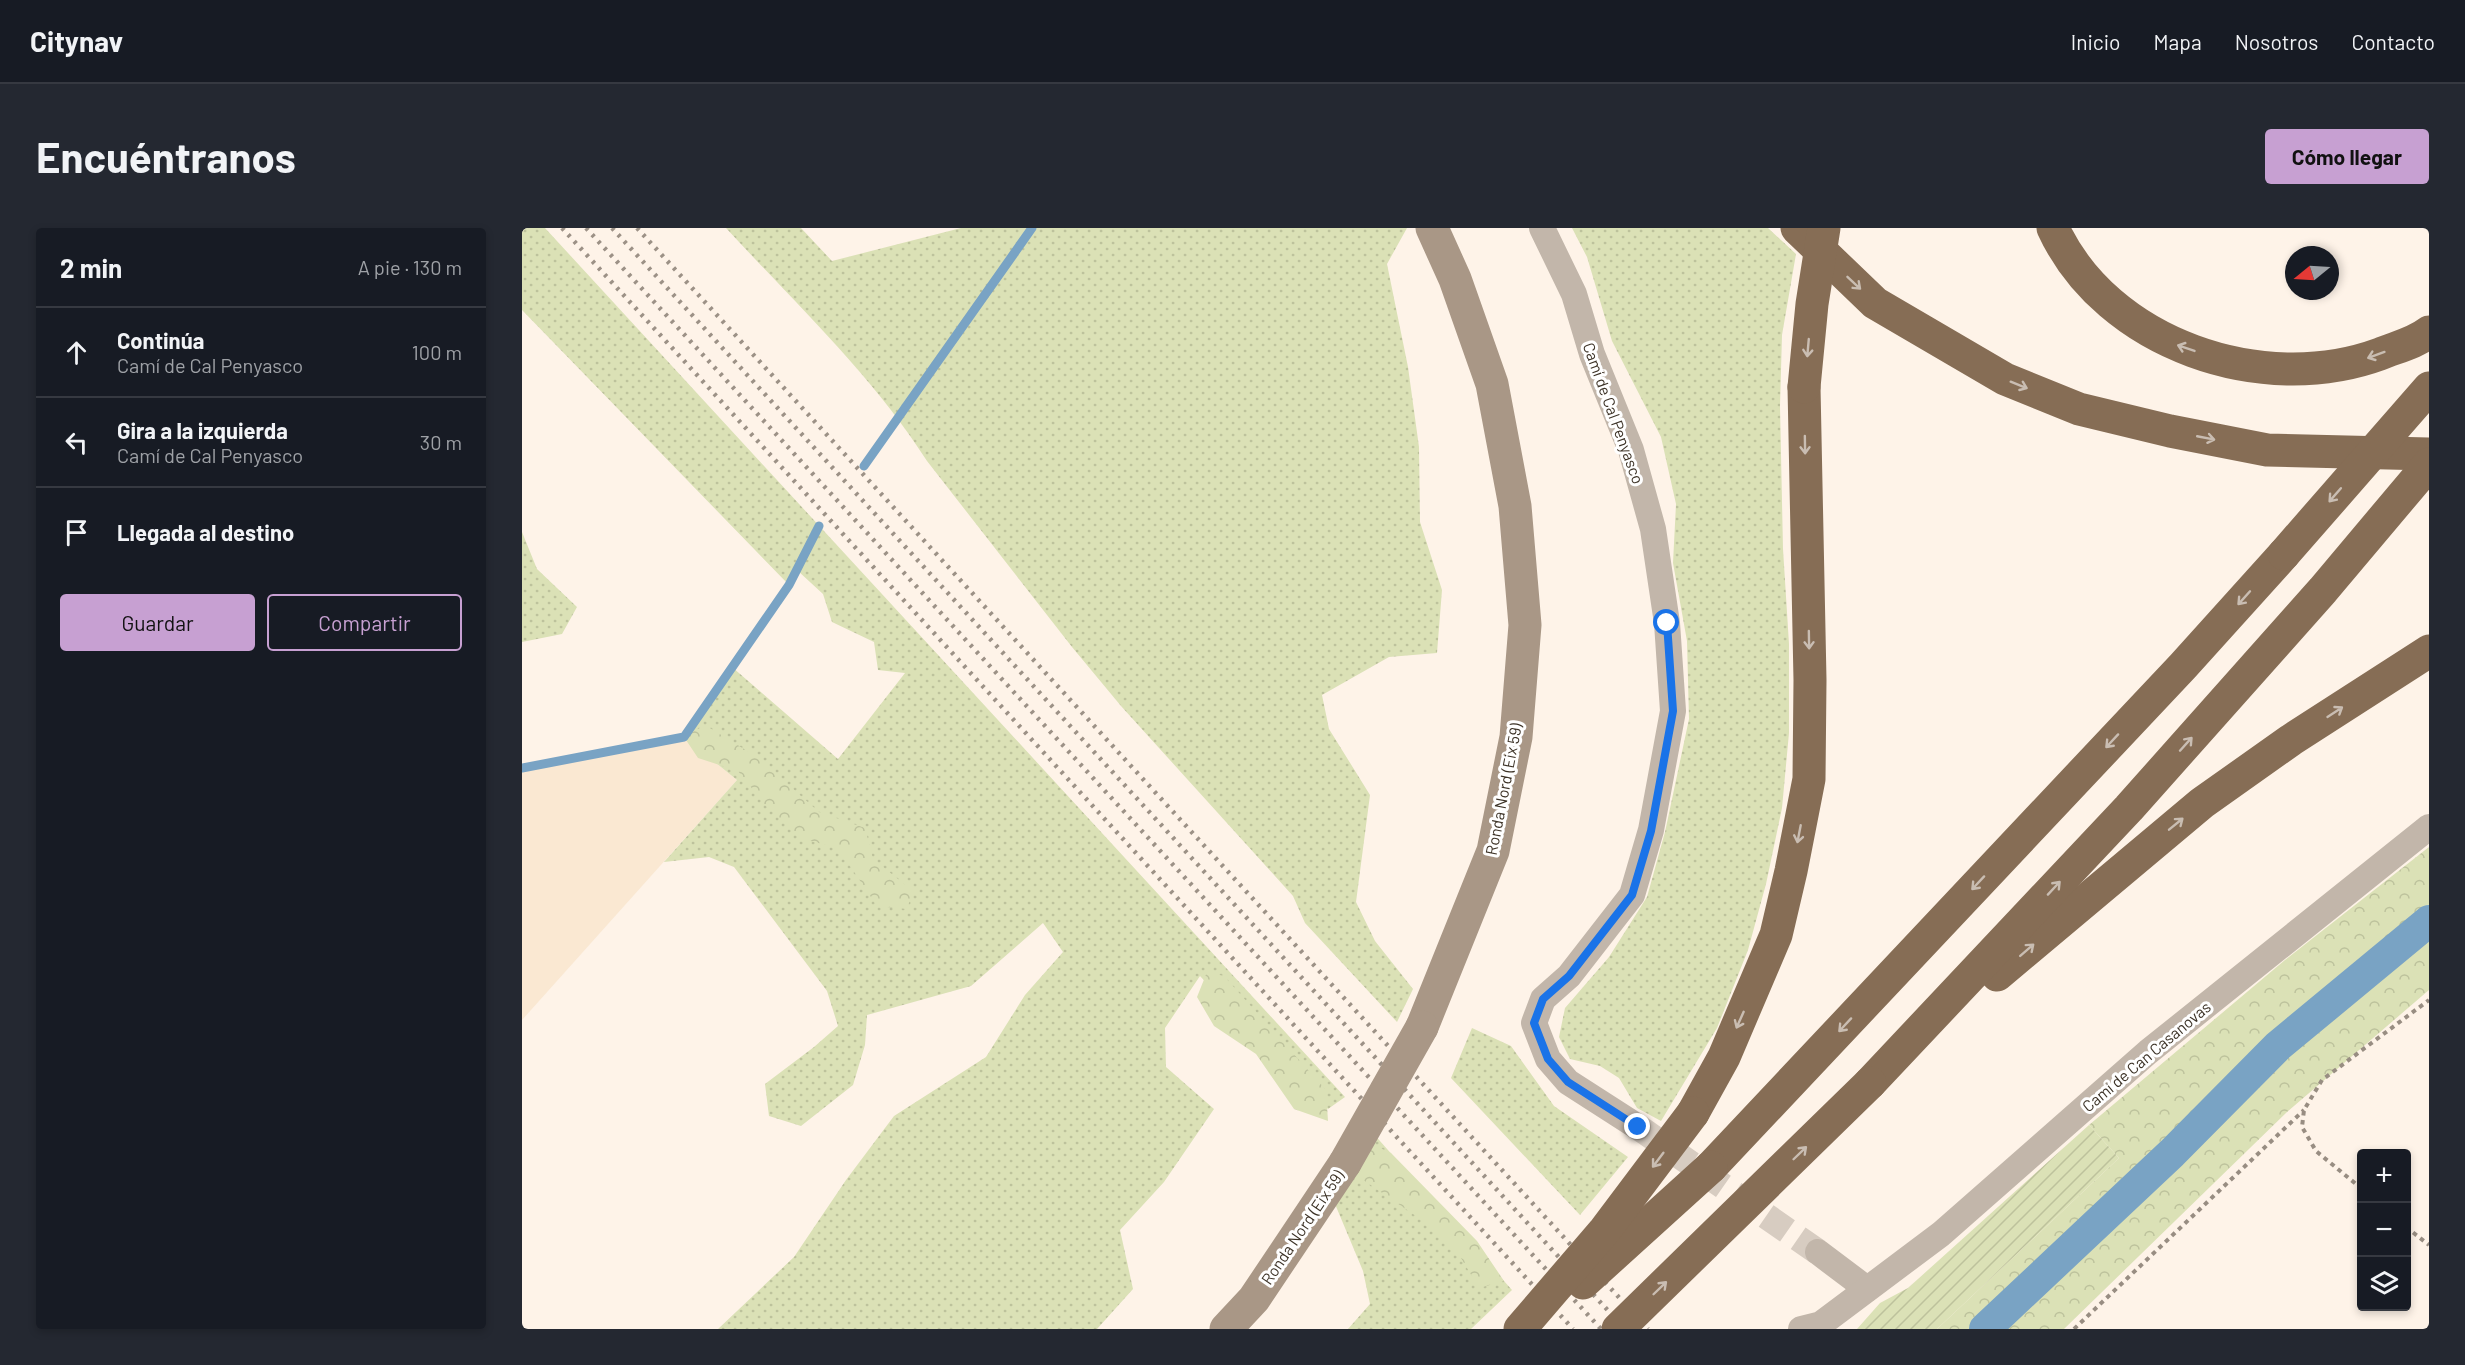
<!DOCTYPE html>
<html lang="es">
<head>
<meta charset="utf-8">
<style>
  :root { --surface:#171b24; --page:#242831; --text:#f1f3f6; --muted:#9ea1a6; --line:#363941; --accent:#c7a0d2 }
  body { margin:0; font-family:Barlow,sans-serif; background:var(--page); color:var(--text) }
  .controls { position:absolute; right:18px; bottom:18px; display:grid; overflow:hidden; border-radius:6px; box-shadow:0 3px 9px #0003 }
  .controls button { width:54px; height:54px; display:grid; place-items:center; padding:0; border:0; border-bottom:2px solid var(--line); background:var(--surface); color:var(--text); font:30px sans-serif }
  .compass { position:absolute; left:1763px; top:18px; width:54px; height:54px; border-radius:50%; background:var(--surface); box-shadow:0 3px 9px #0003; rotate:252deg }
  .stop { position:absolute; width:18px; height:18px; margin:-14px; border:4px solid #1a73e8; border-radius:50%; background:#fff }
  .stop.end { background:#1a73e8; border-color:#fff; box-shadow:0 2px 6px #0008 }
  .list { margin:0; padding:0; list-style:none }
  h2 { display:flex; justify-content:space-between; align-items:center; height:78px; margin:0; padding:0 24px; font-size:26px }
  h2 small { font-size:20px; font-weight:400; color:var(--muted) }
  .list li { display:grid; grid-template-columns:39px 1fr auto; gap:18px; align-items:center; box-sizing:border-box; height:90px; padding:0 24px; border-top:2px solid var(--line) }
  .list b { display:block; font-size:22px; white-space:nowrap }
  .list p { margin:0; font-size:20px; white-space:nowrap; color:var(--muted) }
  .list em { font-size:20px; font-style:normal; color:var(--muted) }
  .actions { display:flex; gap:12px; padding:18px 24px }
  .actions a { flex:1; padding:14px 0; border:2px solid var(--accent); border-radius:6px; text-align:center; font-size:21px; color:var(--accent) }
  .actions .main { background:var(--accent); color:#111 }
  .icon { flex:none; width:33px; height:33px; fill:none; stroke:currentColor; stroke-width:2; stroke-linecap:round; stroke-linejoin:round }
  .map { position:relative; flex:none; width:1907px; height:1101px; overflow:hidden; border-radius:6px }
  header { display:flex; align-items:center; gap:36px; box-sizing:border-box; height:84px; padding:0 30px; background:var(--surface); border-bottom:2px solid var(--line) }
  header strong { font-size:28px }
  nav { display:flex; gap:33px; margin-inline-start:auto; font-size:21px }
  .intro { display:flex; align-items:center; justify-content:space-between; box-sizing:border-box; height:144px; padding:0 36px }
  h1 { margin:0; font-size:42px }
  .button { padding:15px 27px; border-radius:6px; background:var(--accent); color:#111; font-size:21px; font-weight:700 }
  main { display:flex; gap:36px; padding:0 36px }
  aside { flex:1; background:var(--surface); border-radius:6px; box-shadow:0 3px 9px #0003 }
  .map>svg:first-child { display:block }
</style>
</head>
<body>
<header>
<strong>Citynav</strong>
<nav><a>Inicio</a><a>Mapa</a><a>Nosotros</a><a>Contacto</a></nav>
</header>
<div class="intro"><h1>Encuéntranos</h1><a class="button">Cómo llegar</a></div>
<main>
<aside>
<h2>2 min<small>A pie · 130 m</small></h2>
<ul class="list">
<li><svg class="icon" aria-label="ahead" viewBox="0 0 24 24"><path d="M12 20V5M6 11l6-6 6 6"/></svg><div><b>Continúa</b><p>Camí de Cal Penyasco</p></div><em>100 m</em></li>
<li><svg class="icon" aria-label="left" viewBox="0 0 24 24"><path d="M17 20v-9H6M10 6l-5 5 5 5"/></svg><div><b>Gira a la izquierda</b><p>Camí de Cal Penyasco</p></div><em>30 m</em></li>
<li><svg class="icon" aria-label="arrive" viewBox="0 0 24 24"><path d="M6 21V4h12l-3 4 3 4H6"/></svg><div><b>Llegada al destino</b></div></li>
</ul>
<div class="actions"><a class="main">Guardar</a><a>Compartir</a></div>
</aside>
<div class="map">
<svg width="1907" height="1101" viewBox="0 0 1907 1101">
  <defs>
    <pattern id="grass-dots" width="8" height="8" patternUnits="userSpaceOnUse" patternTransform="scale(1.5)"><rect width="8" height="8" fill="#dbe1b6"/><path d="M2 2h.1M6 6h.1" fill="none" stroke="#bdc29c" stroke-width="1.8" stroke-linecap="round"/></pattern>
    <pattern id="forest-crowns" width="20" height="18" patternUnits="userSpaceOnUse" patternTransform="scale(1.5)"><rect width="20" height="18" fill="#dbe1b6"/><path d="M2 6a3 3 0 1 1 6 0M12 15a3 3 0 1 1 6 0" fill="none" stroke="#bdc29c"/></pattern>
    <pattern id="garden-furrows" width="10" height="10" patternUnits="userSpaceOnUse" patternTransform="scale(1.5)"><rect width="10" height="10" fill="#dbe1b6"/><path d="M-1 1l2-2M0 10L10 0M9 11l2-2" fill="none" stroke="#bdc29c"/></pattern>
  </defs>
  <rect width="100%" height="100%" fill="#fef3e8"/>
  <path fill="#fae8d2" d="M162,509L215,552L0,792V540Z"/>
  <g fill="url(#grass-dots)">
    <path d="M0,0H23L823,869L806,881L735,809L678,748L643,800L644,839L692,881L642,954L598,1002L611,1061L575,1101H196L272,1029L324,952L372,888L464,829L503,767L541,724L521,695L449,758L345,787L343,817L331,857L279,898L247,888L243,856L292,819L316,798L305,763L212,639L187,629L142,634L215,552L162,509L210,439L316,531L383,445L356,442L352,414L310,394L301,366L276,343L267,357L0,82Z"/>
    <path d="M204,0H279L310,33L439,0H885L865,36L886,139L897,219L898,294L920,362L915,425L867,429L800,467L807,501L848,567L834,674L853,713L891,761L875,794L783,695L771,668L599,478L550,419L405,233C350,147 273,75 204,0Z"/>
    <path d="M1050,0H1246L1274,26L1260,107L1258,178L1261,321L1267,416V505L1260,580L1244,656L1226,722L1195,800L1139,893L1115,880L1097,850L1078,838L1048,831L1037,809L1043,780L1087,729L1125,669L1143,604L1167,491L1165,413L1151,335L1154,276L1139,209L1090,113L1065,29Z"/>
    <path d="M0,304L15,341L55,379L40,406L0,414Z"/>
    <path d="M950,800L989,818L1032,878L1106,929L1058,987L929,850Z"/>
    <path d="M850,904L990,1062L949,1101H826L848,1076L841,1043L813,976Z"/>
  </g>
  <g fill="url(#forest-crowns)">
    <path d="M183,497L235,529L297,584L343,600L351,631L391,663L385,681L355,678L316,620L281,611L244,578L216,543L176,530L162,509Z"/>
    <path d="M1907,619V762L1765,884L1542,1101H1415L1597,930L1567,897L1763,732Z"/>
    <path d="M685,744L702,748L804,862L806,893L772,881L734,826L692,798L675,769Z"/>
    <path d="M835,909L869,925L955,1013L982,1053L957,1060L939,1030L910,999L834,947Z"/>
  </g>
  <path fill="url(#garden-furrows)" d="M1567,897L1597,930L1415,1101H1335L1358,1075L1386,1060Z"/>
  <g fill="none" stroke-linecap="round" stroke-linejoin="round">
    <g stroke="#79a3c4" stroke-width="9">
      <path d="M342,238L510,0"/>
      <path d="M0,540L162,509L267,357L297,298"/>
    </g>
    <path stroke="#79a3c4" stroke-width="32" d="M1463,1101L1650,925L1756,818L1907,693"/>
    <path stroke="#d7ccc1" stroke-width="26" stroke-dasharray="26 13" stroke-linecap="butt" d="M1116,899L1296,1024"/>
    <g stroke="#988d82" stroke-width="4" stroke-dasharray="4.5 4.5" stroke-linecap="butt">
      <path d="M1840,961L1794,923L1780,899L1782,882L1800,852L1907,772"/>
      <path d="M1884,999L1907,1017"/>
      <path d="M1552,1101L1782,882"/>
    </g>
    <g stroke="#c2b6aa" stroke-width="26">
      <path d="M1020,0L1052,66L1070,126L1109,222L1131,301L1145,395L1151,483L1129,602L1110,667L1047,748L1021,771L1012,795L1026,831L1046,854L1116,899"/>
      <path d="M1296,1024L1345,1061"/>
      <path d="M1279,1101L1299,1096L1419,1006L1626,824L1907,599"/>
    </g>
    <g stroke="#a99786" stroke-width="33">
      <path d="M900,799L971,623L994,509L1003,397L993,278L970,156L933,51L910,0"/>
      <path d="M704,1101L732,1071L823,935"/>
    </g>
    <g stroke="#866d55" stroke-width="33">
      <path d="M1275,0L1353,75L1483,151L1557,181L1648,203L1745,222L1907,226"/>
      <path d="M1531,0C1585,117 1741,169 1858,126C1875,119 1893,115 1907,104"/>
      <path d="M1475,747L1680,575L1769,512L1907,423"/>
      <path d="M1348,855L1607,580L1801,362L1907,236"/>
      <path d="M1171,885L1202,829L1254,707L1269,643L1287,551L1288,452L1282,159"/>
      <path d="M1189,939L1661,438L1762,326"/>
    </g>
    <g stroke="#9c9186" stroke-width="4.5" stroke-dasharray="3 6" stroke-linecap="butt">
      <path d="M40,0L1051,1101"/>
      <path d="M64,0L1079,1101"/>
      <path d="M90,0L1103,1101"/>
      <path d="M115,0L1126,1101"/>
    </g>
    <path stroke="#a99786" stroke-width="33" d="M823,935L900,799"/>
    <g stroke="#866d55" stroke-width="33">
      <path d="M1282,159L1290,76L1302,0"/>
      <path d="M1762,326L1907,160"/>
      <path d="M1061,1055L1189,939"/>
      <path d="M998,1101L1083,1002L1171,885"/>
      <path d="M1096,1101L1348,855"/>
    </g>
  </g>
  <defs><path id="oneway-shaft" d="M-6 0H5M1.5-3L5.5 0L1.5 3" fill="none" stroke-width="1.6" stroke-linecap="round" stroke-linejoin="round" transform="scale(1.5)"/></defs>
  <g stroke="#c9bdb2">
    <use href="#oneway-shaft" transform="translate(1332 55) rotate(43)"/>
    <use href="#oneway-shaft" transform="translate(1286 120) rotate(95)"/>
    <use href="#oneway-shaft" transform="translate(1664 120) rotate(-161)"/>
    <use href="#oneway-shaft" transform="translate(1854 127) rotate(160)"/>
    <use href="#oneway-shaft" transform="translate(1497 157) rotate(22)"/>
    <use href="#oneway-shaft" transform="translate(1684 210) rotate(11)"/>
    <use href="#oneway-shaft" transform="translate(1283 217) rotate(89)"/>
    <use href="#oneway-shaft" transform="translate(1813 267) rotate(131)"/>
    <use href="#oneway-shaft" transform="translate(1722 370) rotate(132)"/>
    <use href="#oneway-shaft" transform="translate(1287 412) rotate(89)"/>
    <use href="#oneway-shaft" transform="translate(1813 484) rotate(-33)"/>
    <use href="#oneway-shaft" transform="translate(1590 513) rotate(133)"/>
    <use href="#oneway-shaft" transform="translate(1664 516) rotate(-48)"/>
    <use href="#oneway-shaft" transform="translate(1654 596) rotate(-39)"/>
    <use href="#oneway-shaft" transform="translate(1277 606) rotate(101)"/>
    <use href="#oneway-shaft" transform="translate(1456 655) rotate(133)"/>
    <use href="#oneway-shaft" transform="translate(1532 660) rotate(-47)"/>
    <use href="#oneway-shaft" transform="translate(1505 722) rotate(-41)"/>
    <use href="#oneway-shaft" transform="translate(1218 792) rotate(114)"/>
    <use href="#oneway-shaft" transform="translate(1323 797) rotate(133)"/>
    <use href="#oneway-shaft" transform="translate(1278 925) rotate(-44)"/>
    <use href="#oneway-shaft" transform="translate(1136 932) rotate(127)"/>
    <use href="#oneway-shaft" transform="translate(1138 1060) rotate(-44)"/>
  </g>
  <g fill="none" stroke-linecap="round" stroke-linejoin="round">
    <path stroke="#1a73e8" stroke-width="8" d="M1116,899L1046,854L1026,831L1012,795L1021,771L1047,748L1110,667L1129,603L1151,483L1145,395"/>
  </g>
  <g text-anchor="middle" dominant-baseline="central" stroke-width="6" stroke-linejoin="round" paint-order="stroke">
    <g font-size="16" fill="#3c3226" stroke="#fff">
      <text transform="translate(1092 185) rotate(70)">Camí de Cal Penyasco</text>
      <text transform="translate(981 561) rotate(-79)">Ronda Nord (Eix 59)</text>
      <text transform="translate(1624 828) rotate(-40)">Camí de Can Casanovas</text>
      <text transform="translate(780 999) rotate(-56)">Ronda Nord (Eix 59)</text>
    </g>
  </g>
</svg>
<div class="controls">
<button>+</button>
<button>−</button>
<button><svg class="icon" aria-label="layers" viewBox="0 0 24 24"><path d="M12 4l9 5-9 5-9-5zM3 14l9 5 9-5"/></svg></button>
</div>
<svg class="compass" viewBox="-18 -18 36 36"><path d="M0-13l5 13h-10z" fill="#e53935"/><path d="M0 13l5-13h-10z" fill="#9ea1a6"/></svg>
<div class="stop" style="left:1145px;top:395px"></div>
<div class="stop end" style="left:1116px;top:899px"></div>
</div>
</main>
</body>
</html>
